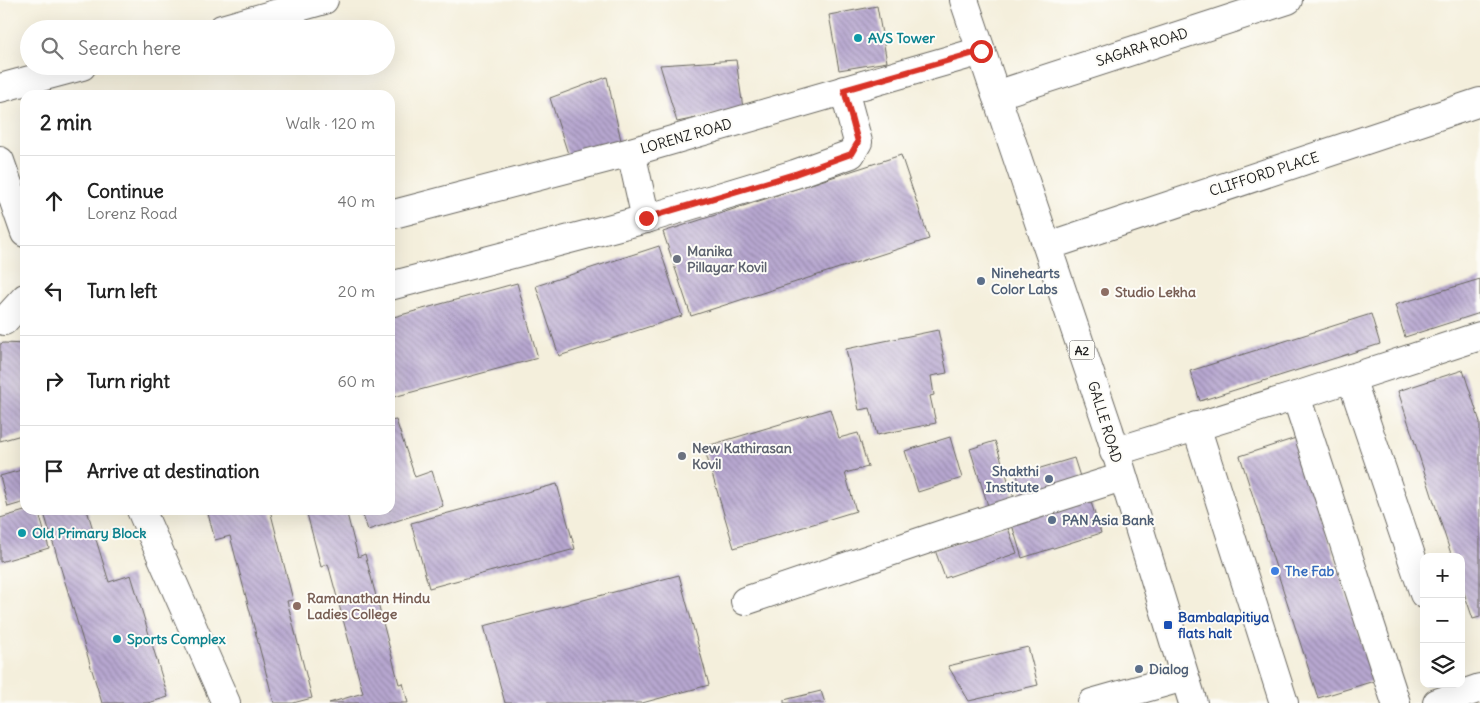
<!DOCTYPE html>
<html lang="en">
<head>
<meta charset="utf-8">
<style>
  :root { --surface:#fff; --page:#f6f6f6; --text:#222; --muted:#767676; --line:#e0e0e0 }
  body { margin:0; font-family:Delius,sans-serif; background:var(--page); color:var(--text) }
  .controls { position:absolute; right:15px; bottom:15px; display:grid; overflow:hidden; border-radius:10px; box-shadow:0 5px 20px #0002 }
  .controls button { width:45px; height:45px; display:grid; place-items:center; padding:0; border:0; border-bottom:1px solid var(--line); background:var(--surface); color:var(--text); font:25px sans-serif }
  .stop { position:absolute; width:15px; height:15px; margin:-11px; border:4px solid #d93025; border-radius:50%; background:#fff }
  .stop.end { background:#d93025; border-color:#fff; box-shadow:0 1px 5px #0008 }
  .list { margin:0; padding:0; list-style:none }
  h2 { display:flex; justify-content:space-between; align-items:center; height:65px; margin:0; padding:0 20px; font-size:21px }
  h2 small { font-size:16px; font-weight:400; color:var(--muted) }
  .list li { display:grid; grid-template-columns:32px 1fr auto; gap:15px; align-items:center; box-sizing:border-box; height:90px; padding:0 20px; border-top:1px solid var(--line) }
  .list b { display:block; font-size:19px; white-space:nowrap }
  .list p { margin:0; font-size:16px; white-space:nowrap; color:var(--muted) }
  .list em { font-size:16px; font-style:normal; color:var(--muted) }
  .icon { flex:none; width:28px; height:28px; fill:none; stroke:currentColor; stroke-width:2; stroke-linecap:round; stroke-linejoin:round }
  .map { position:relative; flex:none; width:1480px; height:703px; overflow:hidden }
  .search { position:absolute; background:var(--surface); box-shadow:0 5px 20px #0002; left:20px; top:20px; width:375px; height:55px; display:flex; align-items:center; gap:12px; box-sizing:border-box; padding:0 18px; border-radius:28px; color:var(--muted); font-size:19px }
  .panel { position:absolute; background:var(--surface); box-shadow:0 5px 20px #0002; left:20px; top:90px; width:375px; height:425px; border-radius:15px }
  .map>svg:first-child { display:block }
</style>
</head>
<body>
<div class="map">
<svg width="1480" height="703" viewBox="0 0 1480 703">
  <defs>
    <pattern id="building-back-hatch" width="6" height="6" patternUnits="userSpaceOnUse" patternTransform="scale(1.25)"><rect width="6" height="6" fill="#b7a7d0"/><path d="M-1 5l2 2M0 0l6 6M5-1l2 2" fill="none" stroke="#9487a8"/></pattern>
  </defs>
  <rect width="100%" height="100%" fill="#fdfcf7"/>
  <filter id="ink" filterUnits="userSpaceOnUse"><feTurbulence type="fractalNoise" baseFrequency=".02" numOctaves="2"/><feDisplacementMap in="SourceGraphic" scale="10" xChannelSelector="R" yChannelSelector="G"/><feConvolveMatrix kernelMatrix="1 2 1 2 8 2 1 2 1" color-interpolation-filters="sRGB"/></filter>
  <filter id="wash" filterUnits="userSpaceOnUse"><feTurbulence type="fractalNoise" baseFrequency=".0096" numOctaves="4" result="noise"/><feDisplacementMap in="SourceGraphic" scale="20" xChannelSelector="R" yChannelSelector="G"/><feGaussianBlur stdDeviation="1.12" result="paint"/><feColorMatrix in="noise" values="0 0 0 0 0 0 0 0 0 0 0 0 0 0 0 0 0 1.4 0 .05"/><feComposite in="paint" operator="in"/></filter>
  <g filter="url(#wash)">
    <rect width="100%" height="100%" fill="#f4efdc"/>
    <g id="blocks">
      <g fill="url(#building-back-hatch)">
        <path d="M877,6L887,62L839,70L829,15Z"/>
        <path d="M736,60L743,108L677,122L660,65Z"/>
        <path d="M607,77L622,145L569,157L550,98Z"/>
        <path d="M901,155L929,239L691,316L663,232Z"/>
        <path d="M659,246L682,316L559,356L536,286Z"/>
        <path d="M1480,279V313L1405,337L1395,305Z"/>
        <path d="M517,283L538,358L390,398V318Z"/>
        <path d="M1371,314L1380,344L1200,401L1190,371Z"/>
        <path d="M938,330L947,373L931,376L934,395L930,396L936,423L877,435L870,408L859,410L846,349Z"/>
        <path d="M4,343L25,344V434L0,441V344Z"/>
        <path d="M1463,370L1480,422V617L1473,619L1461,584V557H1452L1398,391Z"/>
        <path d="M830,409L839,438L858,433L868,467L845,473L856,511L734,548L704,447Z"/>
        <path d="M396,420L415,477L432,471L443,506L368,530L361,510H390V421Z"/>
        <path d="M950,437L962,478L918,492L905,451Z"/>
        <path d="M1296,438L1374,681L1318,698L1240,456Z"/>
        <path d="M995,441L1016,504L990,512L970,449Z"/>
        <path d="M1074,458L1082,483L1025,501L1017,475Z"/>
        <path d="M25,469V502L8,507L0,476Z"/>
        <path d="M557,484L575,549L429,588L411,523Z"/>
        <path d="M1088,493L1101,533L1022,558L1010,518Z"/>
        <path d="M28,510H38L49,548L0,562V518Z"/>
        <path d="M43,510H87L109,582L131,575L168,697L148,703H102Z"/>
        <path d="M207,510H270L293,600L287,601L312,698L293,703H274L230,536L215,540Z"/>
        <path d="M306,510H346L358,557L365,554L399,684L403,683L408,703H329L363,693L328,564L321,567Z"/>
        <path d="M1007,525L1017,553L945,578L935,550Z"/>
        <path d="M679,575L709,685L642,703H505L484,626Z"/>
        <path d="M1028,647L1038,685L969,701L948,666Z"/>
        <path d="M821,691L825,703H784V700Z"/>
      </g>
    </g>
  </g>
  <g filter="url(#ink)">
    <use href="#blocks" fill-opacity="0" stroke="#68665f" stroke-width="1"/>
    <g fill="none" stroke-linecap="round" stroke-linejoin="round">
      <g stroke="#68665f" stroke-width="30">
        <g id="minor">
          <path d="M222,29L324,0"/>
          <path d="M0,88L82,66"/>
          <path d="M996,95L1288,0"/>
          <path d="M631,152L646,219"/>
          <path d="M390,215L631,152L981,51"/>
          <path d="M1048,246L1480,102"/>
          <path d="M390,286L646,219L795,174L851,154L858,142L844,90"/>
          <path d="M4,321L25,298"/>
          <path d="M1351,378L1424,594"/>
          <path d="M1296,396L1396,703"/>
          <path d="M1196,426L1284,703"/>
          <path d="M1114,452L1296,396L1480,336"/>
          <path d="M745,601L943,534L1122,477"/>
          <path d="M1092,703L1184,677"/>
          <path d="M1437,703L1480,688"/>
        </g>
      </g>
      <g stroke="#68665f" stroke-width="30">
        <g id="highway">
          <path d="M964,0L1109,430L1193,703"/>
          <path d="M0,161L25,233"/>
          <path d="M141,510L226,703"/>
        </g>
      </g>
      <use href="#minor" stroke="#fff" stroke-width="28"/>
      <use href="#highway" stroke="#fff" stroke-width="28"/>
    </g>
  </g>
  <g fill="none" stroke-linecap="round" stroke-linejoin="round" filter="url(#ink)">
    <path stroke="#d93025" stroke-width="6" d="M646,218L795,174L851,154L858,142L844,90L981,51"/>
  </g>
  <g fill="#0f9aa8" stroke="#fdfcf7" stroke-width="2">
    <circle cx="858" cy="38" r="5"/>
    <circle cx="22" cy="533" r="5"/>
    <circle cx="117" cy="639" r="5"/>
  </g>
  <g fill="#6b7280" stroke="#fdfcf7" stroke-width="2">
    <circle cx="677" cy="259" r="5"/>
    <circle cx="682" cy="456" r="5"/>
  </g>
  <g fill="#5c6f8a" stroke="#fdfcf7" stroke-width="2">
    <circle cx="981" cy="281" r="5"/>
    <circle cx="1049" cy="479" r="5"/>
    <circle cx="1052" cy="520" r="5"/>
    <circle cx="1139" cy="669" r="5"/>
  </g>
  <g fill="#8d6e63" stroke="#fdfcf7" stroke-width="2">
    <circle cx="1105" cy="292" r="5"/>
    <circle cx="297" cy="606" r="5"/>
  </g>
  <circle fill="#3f7fe0" stroke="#fdfcf7" stroke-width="2" cx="1275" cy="571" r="5"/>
  <rect fill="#1a4fb4" stroke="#fdfcf7" stroke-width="2" x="1163" y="620" width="10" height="10" rx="2.5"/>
  <g text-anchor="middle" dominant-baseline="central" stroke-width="4" stroke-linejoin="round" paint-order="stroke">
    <rect fill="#fdfcf7" stroke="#605f5e" stroke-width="1" x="1069.5" y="340.5" width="25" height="19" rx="4"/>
    <g font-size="12" font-weight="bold" fill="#1c1c1c">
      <text x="1082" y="350">A2</text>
    </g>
    <g font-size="14" font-weight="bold" fill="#0d838f" stroke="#fdfcf7" text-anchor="start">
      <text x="868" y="38">AVS Tower</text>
      <text x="32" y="533">Old Primary Block</text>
      <text x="127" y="639">Sports Complex</text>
    </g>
    <g font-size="14" fill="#1c1c1c" stroke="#fdfcf7">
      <text transform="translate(1142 47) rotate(-18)">SAGARA ROAD</text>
      <text transform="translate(686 136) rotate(-16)">LORENZ ROAD</text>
      <text transform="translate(1264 174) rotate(-18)">CLIFFORD PLACE</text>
      <text transform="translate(1105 422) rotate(73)">GALLE ROAD</text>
    </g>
    <g font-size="14" font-weight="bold" fill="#5b616d" stroke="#fdfcf7" text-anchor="start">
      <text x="687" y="251">Manika<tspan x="687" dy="16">Pillayar Kovil</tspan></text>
      <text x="692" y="448">New Kathirasan<tspan x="692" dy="16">Kovil</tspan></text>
    </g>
    <g font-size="14" font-weight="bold" fill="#4e5e75" stroke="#fdfcf7" text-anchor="start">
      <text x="991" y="273">Ninehearts<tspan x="991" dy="16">Color Labs</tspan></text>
      <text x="1039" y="471" text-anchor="end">Shakthi<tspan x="1039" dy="16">Institute</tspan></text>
      <text x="1062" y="520">PAN Asia Bank</text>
      <text x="1149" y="669">Dialog</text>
    </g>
    <g font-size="14" font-weight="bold" fill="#785e54" stroke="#fdfcf7" text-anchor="start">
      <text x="1115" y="292">Studio Lekha</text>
      <text x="307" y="598">Ramanathan Hindu<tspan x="307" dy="16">Ladies College</tspan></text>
    </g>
    <g font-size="14" font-weight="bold" fill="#366cbe" stroke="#fdfcf7" text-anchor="start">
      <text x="1285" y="571">The Fab</text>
    </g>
    <g font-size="14" font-weight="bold" fill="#164399" stroke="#fdfcf7" text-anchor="start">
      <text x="1178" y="617">Bambalapitiya<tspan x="1178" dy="16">flats halt</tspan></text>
    </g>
  </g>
</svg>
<div class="controls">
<button>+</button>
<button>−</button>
<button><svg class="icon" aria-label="layers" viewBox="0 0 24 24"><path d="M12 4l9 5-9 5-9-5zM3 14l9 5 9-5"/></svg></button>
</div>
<div class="stop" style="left:981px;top:51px"></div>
<div class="stop end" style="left:646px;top:218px"></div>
<div class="search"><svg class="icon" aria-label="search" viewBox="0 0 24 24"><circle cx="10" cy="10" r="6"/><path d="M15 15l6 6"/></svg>Search here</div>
<section class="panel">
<h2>2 min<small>Walk · 120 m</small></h2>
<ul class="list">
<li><svg class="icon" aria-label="ahead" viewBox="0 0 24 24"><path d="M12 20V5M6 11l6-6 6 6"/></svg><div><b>Continue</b><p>Lorenz Road</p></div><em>40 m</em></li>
<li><svg class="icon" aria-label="left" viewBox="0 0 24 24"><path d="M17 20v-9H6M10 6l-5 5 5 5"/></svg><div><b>Turn left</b></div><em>20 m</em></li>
<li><svg class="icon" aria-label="right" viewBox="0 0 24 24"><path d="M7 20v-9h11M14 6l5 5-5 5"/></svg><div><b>Turn right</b></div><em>60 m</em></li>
<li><svg class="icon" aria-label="arrive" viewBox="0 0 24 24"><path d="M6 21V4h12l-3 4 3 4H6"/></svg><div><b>Arrive at destination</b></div></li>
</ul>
</section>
</div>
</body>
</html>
